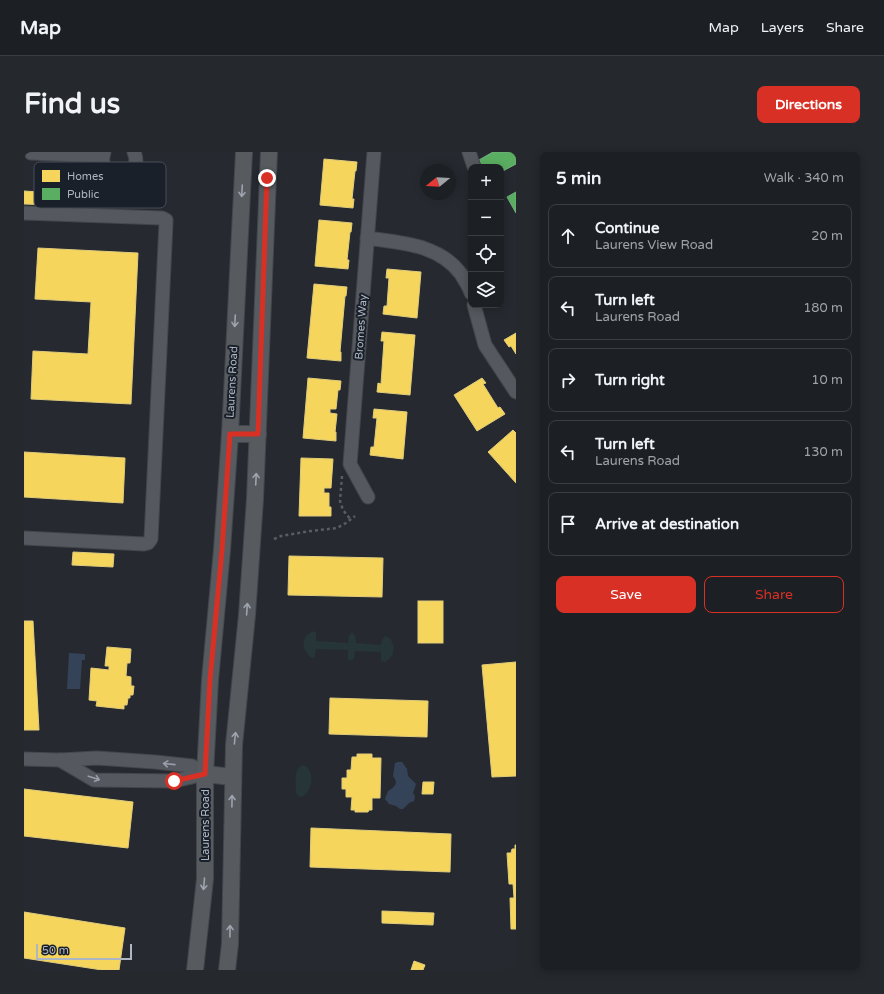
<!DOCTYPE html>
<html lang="en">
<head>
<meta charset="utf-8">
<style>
  :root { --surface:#1c2024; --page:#25282c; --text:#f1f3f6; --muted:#a0a3a6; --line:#3a3e41; --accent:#d93025 }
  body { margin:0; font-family:"Varela Round",sans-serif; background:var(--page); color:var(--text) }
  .controls { position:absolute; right:12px; top:12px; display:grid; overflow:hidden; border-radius:8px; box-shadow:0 2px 10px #0003 }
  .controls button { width:36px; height:36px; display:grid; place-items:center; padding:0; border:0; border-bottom:1px solid var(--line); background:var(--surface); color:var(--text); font:20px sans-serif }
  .compass { position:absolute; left:396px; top:12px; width:36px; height:36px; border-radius:50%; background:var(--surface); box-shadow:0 2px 10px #0003; rotate:252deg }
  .scale { position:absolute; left:12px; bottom:10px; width:96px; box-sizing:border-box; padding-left:4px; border:2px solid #aeb6c2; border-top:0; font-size:11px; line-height:14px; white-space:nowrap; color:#aeb6c2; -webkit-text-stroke:3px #1a202a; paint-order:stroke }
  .stop { position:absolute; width:12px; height:12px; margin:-9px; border:3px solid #d93025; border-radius:50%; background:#fff }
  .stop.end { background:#d93025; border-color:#fff; box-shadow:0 1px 4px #0008 }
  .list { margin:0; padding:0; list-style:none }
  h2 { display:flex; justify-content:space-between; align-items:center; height:52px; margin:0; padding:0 16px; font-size:17px }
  h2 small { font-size:13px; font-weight:400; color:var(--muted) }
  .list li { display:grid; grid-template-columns:26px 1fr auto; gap:12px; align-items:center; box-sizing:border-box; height:64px; margin:0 8px 8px; padding:0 8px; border:1px solid var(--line); border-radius:8px }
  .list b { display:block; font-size:15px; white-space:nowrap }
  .list p { margin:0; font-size:13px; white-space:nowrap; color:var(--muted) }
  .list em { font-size:13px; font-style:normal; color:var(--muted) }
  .actions { display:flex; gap:8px; padding:12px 16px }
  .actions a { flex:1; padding:9px 0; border:1px solid var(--accent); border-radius:8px; text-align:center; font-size:14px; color:var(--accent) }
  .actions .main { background:var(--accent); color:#fff }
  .icon { flex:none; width:22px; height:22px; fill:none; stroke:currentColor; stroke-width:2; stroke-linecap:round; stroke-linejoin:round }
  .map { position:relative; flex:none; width:492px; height:818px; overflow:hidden; border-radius:8px }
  header { display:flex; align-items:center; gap:24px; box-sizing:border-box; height:56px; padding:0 20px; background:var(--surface); border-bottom:1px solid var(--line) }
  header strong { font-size:19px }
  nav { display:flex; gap:22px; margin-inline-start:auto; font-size:14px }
  .intro { display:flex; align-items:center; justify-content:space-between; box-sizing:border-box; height:96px; padding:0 24px }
  h1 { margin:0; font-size:28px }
  .button { padding:10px 18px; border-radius:8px; background:var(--accent); color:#fff; font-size:14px; font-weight:700 }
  main { display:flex; gap:24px; padding:0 24px }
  aside { flex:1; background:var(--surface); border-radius:8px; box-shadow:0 2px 10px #0003 }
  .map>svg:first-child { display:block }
</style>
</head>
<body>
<header>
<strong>Map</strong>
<nav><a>Map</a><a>Layers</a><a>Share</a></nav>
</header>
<div class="intro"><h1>Find us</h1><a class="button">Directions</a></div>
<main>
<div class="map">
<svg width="492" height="818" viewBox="0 0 492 818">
  <rect width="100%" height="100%" fill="#262a30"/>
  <g fill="#263537">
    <path d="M290,479L292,481V489L324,491L325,483L328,480L331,483L332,491L357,493L358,487L362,484C373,490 372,504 361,510L357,509V500L331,499L330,507L326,509L324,507V498L292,497L291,505L288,506C277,498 276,484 290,479Z"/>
    <path d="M279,613C292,617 289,641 277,645L273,643L272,640C272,632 269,616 279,613Z"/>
  </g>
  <g fill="#354359">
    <path d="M45,501L61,502V508H58L56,537H43Z"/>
    <path d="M374,610H378L383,617L384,624L392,632L389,641L391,644L390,649L385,651L379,657H376L372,654L365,652L361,647L364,639C371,635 375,631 369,624L371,611Z"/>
  </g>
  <g fill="#f6d55c" stroke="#e0cc7b">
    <path d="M300,7L333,10L332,19H331L328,47H330L329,56L296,53Z"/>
    <path d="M0,39L31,41L30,53L0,52Z"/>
    <path d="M295,68L328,71L327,80H326L323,108H325L324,117L291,114Z"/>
    <path d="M14,96L114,101L107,252L7,247L9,199L64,202L67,150L11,147Z"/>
    <path d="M363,117L397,120L393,166L359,162L360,154H363L365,126H362Z"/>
    <path d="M290,132L323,135L322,144H321L316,200H317V209L283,206Z"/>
    <path d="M358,180L391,183L386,243L353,240L354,231L357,232L360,189H357Z"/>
    <path d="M492,181V202L487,194L485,195L480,188Z"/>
    <path d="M284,226L317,229L316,238H314L312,257H306V261L313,262L311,280H312V289L279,286Z"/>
    <path d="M458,226L462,231L459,232L474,256L476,255L481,262L453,279L430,243Z"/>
    <path d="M350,257L383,260L379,307L346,303L347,295H350L353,266H349Z"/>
    <path d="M489,278L492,281V331L464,300Z"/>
    <path d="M0,300L101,306L99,351L0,345Z"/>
    <path d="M277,306L309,307L307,336H300V341H305V355H307V364H275Z"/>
    <path d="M49,400L90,402L89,415L48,413Z"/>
    <path d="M265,404L359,406L358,445L264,443Z"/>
    <rect x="394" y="449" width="25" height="42"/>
    <path d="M0,469H9L15,578H0Z"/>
    <path d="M83,495L107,497L106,511H103L102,524L107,525V534H110L109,543H106V546H104L103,553H100V557L72,554L73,549L65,548L67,516L85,518V514H81Z"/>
    <path d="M492,510V624L468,625L458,513Z"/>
    <path d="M306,546L404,549L403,585L305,582Z"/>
    <path d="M333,602H348V606H357L356,646H348V658H345L344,660H331V658H327L328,645H322V637H318V626H323V618H327L328,605H333Z"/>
    <path d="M399,630H410L409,642H398Z"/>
    <path d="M0,637L109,650L104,696L0,684Z"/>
    <path d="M287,676L427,682L426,720L286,715Z"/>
    <path d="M491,693H492V777H487L486,746H490L489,732H485L483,701H487L488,697H491Z"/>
    <path d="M358,759L410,761L409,773L358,771Z"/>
    <path d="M0,760L101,776L95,818H78L0,806Z"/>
    <path d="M390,809L401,813L399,818H387Z"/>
  </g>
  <g fill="#5aae61" stroke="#73b07e">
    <path d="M469,0H492V12L477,20V15H459L455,8Z"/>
    <path d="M492,40V61L483,45Z"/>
  </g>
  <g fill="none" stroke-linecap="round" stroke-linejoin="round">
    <g stroke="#43464b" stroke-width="15">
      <g id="minor">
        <path d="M7,0V1L79,4"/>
        <path d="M80,0C70,32 122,29 110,0"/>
        <path d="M445,0L450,15"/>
        <path d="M0,61L138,66L142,68V71L127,387L124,391L120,392L0,386"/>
        <path d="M343,86C377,91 415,92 437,122C441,129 445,134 447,141"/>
        <path d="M450,153L461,193L492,240"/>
        <path d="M344,345L326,312L350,0"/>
        <path d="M0,607L36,608L73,606L131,610L168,614L181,622"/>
        <path d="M36,608L70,628L150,629L181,622"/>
      </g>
    </g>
    <g stroke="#42464d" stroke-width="18">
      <g id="major">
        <path d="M206,282H234"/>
        <path d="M181,622L209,625"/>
        <path d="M171,818L181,727V622L186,528L198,398L206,282L220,0"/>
        <path d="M203,818L206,792L210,593L223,463L231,347L245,0"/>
      </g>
    </g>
    <g stroke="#585d62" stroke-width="2.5" stroke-dasharray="3 3" stroke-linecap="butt">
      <path d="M318,324L316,349L319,358L327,368"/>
      <path d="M250,387L257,384L287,379L313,376L322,371L331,364"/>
    </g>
    <use href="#minor" stroke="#55585e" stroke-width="13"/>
    <use href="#major" stroke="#575b60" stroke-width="16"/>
  </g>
  <defs><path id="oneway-shaft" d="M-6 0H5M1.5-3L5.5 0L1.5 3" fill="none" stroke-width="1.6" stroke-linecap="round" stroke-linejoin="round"/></defs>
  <g stroke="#9da4ae">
    <use href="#oneway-shaft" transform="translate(218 39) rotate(93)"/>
    <use href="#oneway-shaft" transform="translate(211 169) rotate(93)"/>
    <use href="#oneway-shaft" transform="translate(232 327) rotate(-87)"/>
    <use href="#oneway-shaft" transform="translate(223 457) rotate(-86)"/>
    <use href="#oneway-shaft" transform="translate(211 586) rotate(-84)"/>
    <use href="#oneway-shaft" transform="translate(208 649) rotate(-89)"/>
    <use href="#oneway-shaft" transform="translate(180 732) rotate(95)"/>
    <use href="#oneway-shaft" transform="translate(206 779) rotate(-89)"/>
  </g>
  <g stroke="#989ea9">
    <use href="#oneway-shaft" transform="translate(145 612) rotate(-174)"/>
    <use href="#oneway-shaft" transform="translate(70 626) rotate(18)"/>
  </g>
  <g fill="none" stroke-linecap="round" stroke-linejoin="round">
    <path stroke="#d93025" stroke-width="5" d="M150,629L181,622L186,528L198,398L206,282H234L243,26"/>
  </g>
  <g text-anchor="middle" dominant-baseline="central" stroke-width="4" stroke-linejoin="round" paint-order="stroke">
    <g font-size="11" fill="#aeb6c2" stroke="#1a202a">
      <text transform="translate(337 175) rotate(-86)">Bromes Way</text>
      <text transform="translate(208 230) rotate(-87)">Laurens Road</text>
      <text transform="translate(181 673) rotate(-90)">Laurens Road</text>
    </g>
  </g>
  <rect x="10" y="10" width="132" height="46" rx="6" fill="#1a202a" stroke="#464d58" stroke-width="1"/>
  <rect x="18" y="18" width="18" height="12" fill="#f6d55c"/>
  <rect x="18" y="36" width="18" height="12" fill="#5aae61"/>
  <g font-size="11" fill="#aeb6c2">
    <text x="43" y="28">Homes</text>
    <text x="43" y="46">Public</text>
  </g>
</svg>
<div class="controls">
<button>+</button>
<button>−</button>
<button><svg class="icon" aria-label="locate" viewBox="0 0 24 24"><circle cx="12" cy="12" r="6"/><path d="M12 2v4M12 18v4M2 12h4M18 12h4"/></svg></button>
<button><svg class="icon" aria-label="layers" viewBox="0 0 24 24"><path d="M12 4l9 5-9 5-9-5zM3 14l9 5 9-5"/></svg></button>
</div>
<svg class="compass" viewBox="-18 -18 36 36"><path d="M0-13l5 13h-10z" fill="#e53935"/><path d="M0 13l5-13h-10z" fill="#a0a3a6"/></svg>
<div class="scale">50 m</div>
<div class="stop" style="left:150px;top:629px"></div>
<div class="stop end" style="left:243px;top:26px"></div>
</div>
<aside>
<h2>5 min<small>Walk · 340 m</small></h2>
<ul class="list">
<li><svg class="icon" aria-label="ahead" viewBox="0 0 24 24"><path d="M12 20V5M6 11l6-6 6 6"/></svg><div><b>Continue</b><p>Laurens View Road</p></div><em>20 m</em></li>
<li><svg class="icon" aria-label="left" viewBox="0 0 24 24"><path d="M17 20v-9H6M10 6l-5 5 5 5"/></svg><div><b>Turn left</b><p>Laurens Road</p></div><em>180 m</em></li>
<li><svg class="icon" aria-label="right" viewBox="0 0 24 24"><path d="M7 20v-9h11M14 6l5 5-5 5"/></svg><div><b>Turn right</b></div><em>10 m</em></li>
<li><svg class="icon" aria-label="left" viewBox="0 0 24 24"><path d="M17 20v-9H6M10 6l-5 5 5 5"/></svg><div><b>Turn left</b><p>Laurens Road</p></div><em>130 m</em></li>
<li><svg class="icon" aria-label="arrive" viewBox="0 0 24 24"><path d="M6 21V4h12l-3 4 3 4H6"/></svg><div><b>Arrive at destination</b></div></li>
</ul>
<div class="actions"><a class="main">Save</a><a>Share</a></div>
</aside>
</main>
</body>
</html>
